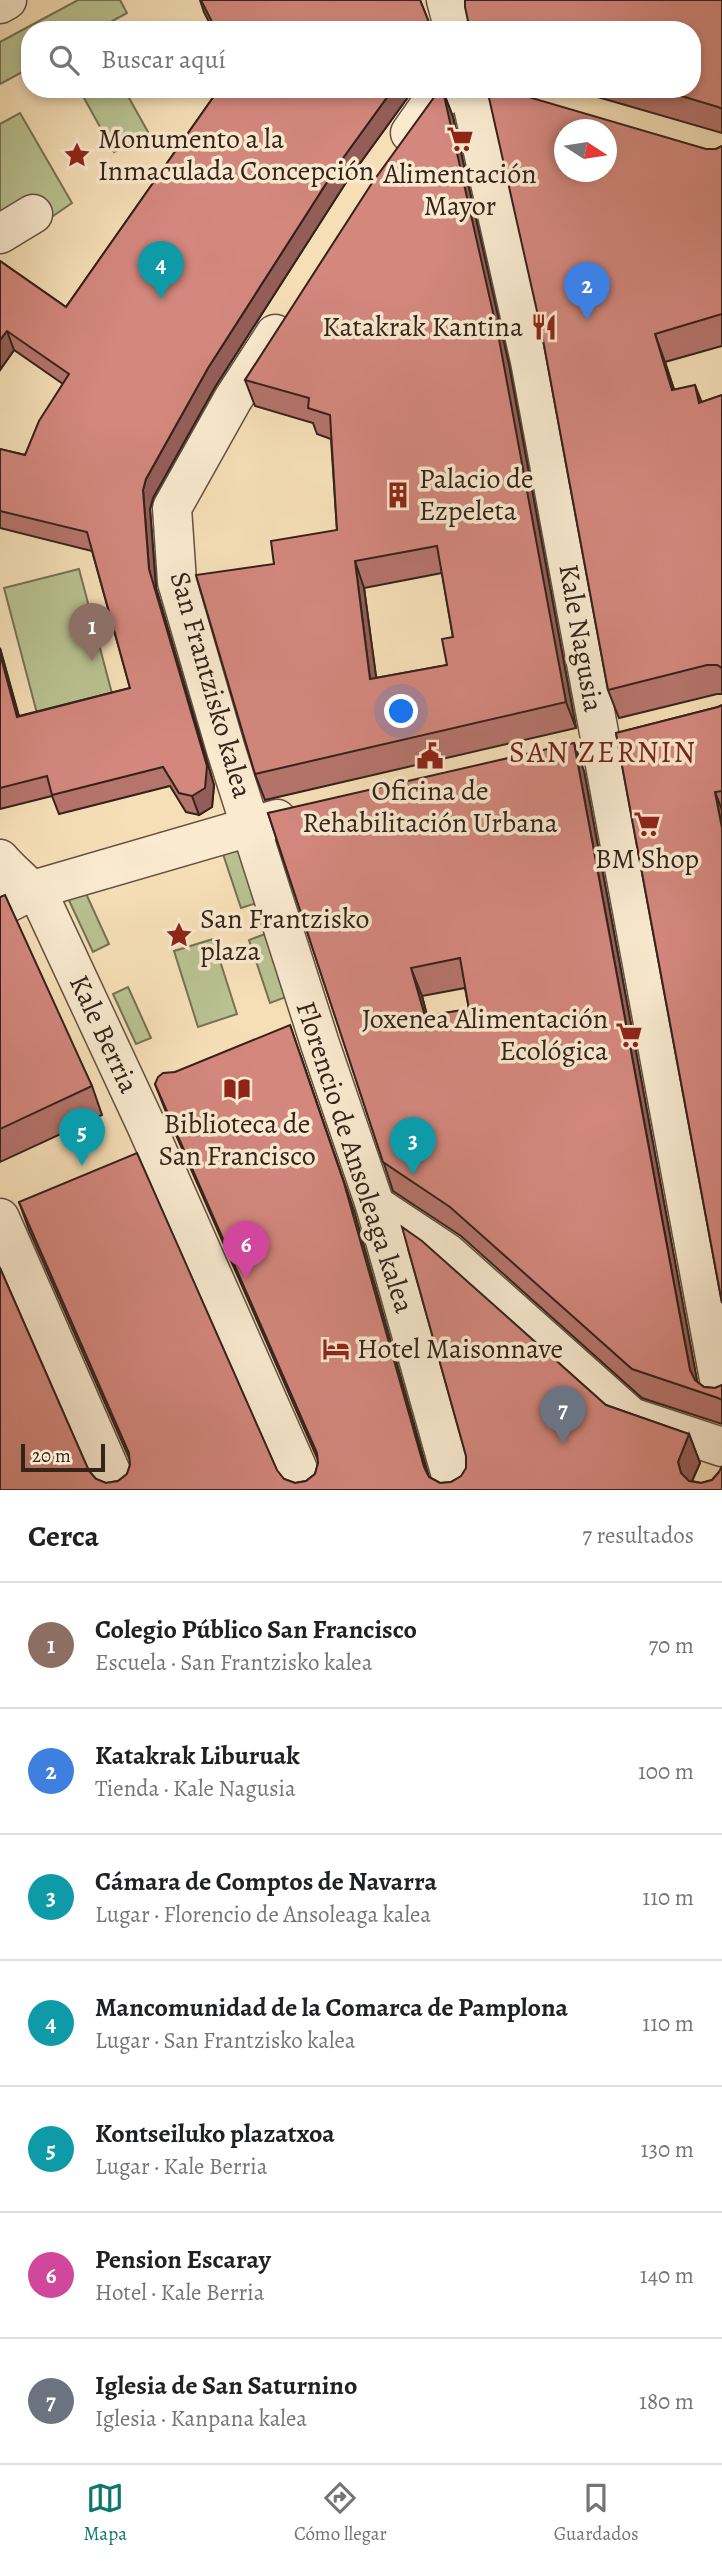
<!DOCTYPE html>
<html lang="es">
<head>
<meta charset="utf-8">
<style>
  :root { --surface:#fff; --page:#f6f6f6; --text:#202124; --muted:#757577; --line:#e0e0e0; --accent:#0f766e }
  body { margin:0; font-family:Alegreya,serif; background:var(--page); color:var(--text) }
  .compass { position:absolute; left:554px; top:119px; width:63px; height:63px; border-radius:50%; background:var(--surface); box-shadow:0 4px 10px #0003; rotate:102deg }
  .scale { position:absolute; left:21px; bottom:18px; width:84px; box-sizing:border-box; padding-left:7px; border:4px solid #34221b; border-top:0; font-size:19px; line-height:24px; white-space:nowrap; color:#34221b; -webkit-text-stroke:5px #f9ead0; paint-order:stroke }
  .you { position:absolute; left:402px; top:712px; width:24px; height:24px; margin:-18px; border:5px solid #fff; border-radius:50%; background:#1a73e8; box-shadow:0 0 0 10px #1a73e833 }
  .badge { display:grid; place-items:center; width:46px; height:46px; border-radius:50%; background:var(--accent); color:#fff; font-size:23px; font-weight:700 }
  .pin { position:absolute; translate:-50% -58px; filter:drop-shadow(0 2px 4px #0008) }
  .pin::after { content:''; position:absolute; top:37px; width:24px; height:21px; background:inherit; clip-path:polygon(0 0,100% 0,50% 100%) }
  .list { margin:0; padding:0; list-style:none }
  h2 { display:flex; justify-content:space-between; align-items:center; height:91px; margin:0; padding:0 28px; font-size:30px }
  h2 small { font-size:23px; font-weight:400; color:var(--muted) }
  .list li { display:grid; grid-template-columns:46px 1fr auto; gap:21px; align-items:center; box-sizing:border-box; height:126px; padding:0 28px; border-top:2px solid var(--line) }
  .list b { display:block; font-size:26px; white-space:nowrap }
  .list p { margin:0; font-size:23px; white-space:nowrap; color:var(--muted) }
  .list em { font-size:23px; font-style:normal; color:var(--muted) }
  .icon { flex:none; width:38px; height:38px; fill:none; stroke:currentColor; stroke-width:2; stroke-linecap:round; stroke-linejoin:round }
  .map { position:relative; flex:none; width:722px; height:1490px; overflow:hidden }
  .search { position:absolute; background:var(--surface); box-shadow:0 4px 10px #0003; left:21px; right:21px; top:21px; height:77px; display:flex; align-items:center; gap:18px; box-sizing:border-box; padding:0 24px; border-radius:28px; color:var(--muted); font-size:26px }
  .sheet { height:973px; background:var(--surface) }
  nav { display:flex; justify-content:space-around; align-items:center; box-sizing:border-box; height:98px; border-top:2px solid var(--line); background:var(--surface); font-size:19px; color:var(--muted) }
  nav a { display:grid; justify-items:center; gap:4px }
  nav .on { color:var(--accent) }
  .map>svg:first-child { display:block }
</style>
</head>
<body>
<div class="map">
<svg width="722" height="1490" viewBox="0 0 722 1490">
  <rect width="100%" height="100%" fill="#f6dfb7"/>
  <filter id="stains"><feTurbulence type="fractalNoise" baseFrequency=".00286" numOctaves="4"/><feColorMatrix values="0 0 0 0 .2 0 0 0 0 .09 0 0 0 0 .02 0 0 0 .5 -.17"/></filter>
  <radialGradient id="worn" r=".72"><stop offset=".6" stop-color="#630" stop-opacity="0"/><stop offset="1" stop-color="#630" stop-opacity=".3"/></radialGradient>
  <g fill="#b9c291" stroke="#767256" stroke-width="2">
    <path d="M78,0H120L127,13L96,30H30V68L0,84V42Z"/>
    <path d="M79,89H124L148,132L114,152Z"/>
    <path d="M20,113L72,203L43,223L0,215V124Z"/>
    <path d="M79,569L114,701L39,721L4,588Z"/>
    <path d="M236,839L257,903L241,908L220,845Z"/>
    <path d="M83,887L109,944L93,952L66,894Z"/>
    <path d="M265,934L286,997L270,1003L249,940Z"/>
    <path d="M213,939L237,1014L198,1027L174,951Z"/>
    <path d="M128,987L151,1038L136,1044L113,994Z"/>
  </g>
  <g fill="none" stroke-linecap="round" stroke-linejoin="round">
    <g stroke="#645142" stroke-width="41">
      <g id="minor">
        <path d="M446,0L454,30"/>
        <path d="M0,4L7,0"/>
        <path d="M469,89L530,361L722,1395"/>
        <path d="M410,133L429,106L456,89"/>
        <path d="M0,234L33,214"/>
        <path d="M275,334L233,399L172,508L177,582L226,750L320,1044L375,1205L455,1490"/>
        <path d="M0,859C14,876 32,887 44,906L146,1125L307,1490"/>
        <path d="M0,907L33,890L277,819"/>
        <path d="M375,1205L446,1252L631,1417L722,1447"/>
        <path d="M0,1218L119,1490"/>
      </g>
    </g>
    <use href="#minor" stroke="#f9ead0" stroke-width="38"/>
  </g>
  <g fill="#b5746c" stroke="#34221b" stroke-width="2" fill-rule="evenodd">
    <path d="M200,0H420L432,30H213L204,12Z"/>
    <path d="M722,0V133L570,89H692Z"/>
    <path d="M219,89H417L411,93L345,184L215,387L153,498L150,509L156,588L214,785L212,807L199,815L186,812L170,786L59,814L52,796L0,809V648L19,716L130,688L92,551L0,528V449L25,455L63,384L14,350L0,370V261L66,307Z"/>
    <path d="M443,91L453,117L509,365L576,728L265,800L255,774L274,564L337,530L331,439L317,434L313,423L255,406L245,380ZM442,573L453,637L447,665L376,678L364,588Z"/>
    <path d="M722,146V346L665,362L674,389L702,402L722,395V694H717L619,718L608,690L541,329L706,149H716Z"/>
    <path d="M722,705V1303L616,733L718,707Z"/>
    <path d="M584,771L697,1382L704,1387L715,1388L722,1385V1424L642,1398L461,1236L393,1191L268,813ZM465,988L469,1009L427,1016L422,996Z"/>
    <path d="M0,897L92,1086L102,1115L0,1162Z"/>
    <path d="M300,1054L354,1211L429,1477L440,1483L451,1482L606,1405L689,1434L700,1463L692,1481L701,1483L712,1480L719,1472L722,1490H0L89,1471L96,1479L106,1483L118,1481L127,1474L130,1465V1460L29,1230L19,1202L284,1479L295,1483L306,1481L315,1474L318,1463V1460L166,1112L155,1084L175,1072Z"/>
  </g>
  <g fill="#945e58" stroke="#34221b" stroke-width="2">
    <path d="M393,89H417L411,93L345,184L215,387L153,498L150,509L156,588L214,785L212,807L199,815L192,796L149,569L143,490L146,479L208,368L338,165Z"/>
    <path d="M443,91L453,117L509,365L576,728L566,702Z"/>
    <path d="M7,331L14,350L0,370V340Z"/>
    <path d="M655,334L665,362L683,418L672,390Z"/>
    <path d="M695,385L706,413L699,403Z"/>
    <path d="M355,561L364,588L380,705L370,679Z"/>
    <path d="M0,648L24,736L17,717L0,654Z"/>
    <path d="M574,743L584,771L699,1391L690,1370Z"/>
    <path d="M715,792L722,810V828Z"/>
    <path d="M411,968L422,996L435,1045L425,1016Z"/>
    <path d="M290,1025L354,1211L432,1490L424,1467Z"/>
    <path d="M689,1434L700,1463L688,1490L681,1473L678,1462Z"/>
  </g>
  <g fill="#d3877d" stroke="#34221b" stroke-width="2" fill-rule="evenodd">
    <path d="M201,0H420L432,30H216Z"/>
    <path d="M465,0H722V109L718,107L658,89H692V30H470L465,7Z"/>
    <path d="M219,89H393L338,165L208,368L146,479L143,490L149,569L207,766L205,788L192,796L179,793L163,767L52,795L47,776L0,788V654L17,717L130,688L87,532L0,511V449L25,455L39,421L69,374L7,331L0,340V261L66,307Z"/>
    <path d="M487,89H501L706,149H716L722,146V314L655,334L672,390L695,385L699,403L722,395V668L717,665H707L608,690L541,329ZM564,130H606V172H564Z"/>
    <path d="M443,91L499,339L566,702L255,774L196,575L274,564L271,541L337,530L330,415L308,408L309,398L245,380L372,183L435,96ZM437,546L453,637L442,639L447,665L370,679L355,561Z"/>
    <path d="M722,705V791L715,792L722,828V1303L616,733L718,707Z"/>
    <path d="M574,743L690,1370L695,1380L704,1387L715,1388L722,1385V1400L718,1398L632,1369L450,1207L383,1162L268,813ZM460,958L469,1009L425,1016L411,968Z"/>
    <path d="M5,895L92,1086L0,1129V897Z"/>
    <path d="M290,1025L344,1183L424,1467L429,1477L440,1483L451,1482L461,1476L466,1468V1456L402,1227L422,1241L606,1405L689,1434L678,1462L681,1473L689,1481L701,1483L712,1480L719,1472L722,1466V1490H0V1268L89,1471L96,1479L106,1483L118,1481L127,1474L130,1465L129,1453L19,1202L137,1153L277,1470L284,1479L295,1483L306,1481L315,1474L318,1463L317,1453L155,1084L158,1077L163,1073L175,1072Z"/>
  </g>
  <defs>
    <g id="supermarket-bare" transform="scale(2.1)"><path d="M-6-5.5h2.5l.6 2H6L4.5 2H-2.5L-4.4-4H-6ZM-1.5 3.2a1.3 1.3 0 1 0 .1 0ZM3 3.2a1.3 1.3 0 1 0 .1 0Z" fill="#8f2418" stroke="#f9ead0" stroke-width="2.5" paint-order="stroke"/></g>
    <g id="sight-bare" transform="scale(2.1)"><path d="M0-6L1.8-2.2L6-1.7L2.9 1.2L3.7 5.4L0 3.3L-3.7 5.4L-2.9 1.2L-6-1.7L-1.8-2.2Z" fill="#8f2418" stroke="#f9ead0" stroke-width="2.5" paint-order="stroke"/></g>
    <g id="restaurant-bare" transform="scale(2.1)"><path d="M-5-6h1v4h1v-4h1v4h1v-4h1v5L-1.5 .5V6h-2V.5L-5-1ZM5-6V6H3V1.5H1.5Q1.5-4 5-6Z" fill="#8f2418" stroke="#f9ead0" stroke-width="2.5" paint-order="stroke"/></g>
    <g id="building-bare" transform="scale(2.1)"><path d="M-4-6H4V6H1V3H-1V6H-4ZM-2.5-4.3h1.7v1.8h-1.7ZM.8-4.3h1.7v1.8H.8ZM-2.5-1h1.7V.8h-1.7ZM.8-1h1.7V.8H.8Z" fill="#8f2418" stroke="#f9ead0" stroke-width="2.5" paint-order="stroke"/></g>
    <g id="civic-bare" transform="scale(2.1)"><path d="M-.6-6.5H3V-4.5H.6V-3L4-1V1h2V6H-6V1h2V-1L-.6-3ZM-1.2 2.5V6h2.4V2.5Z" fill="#8f2418" stroke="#f9ead0" stroke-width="2.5" paint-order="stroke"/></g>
    <g id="library-bare" transform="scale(2.1)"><path d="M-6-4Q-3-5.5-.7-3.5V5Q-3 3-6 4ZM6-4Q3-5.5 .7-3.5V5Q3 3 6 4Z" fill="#8f2418" stroke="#f9ead0" stroke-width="2.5" paint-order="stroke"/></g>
    <g id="hotel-bare" transform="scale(2.1)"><path d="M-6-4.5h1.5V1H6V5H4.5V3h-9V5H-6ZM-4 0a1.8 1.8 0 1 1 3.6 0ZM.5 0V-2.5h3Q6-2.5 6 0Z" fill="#8f2418" stroke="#f9ead0" stroke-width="2.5" paint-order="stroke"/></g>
  </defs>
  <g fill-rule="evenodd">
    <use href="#supermarket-bare" x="460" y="139"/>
    <use href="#sight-bare" x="77" y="155"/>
    <use href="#restaurant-bare" x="544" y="327"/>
    <use href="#building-bare" x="398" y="495"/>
    <use href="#civic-bare" x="430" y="756"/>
    <use href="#supermarket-bare" x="647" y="824"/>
    <use href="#sight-bare" x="179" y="935"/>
    <use href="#supermarket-bare" x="629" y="1035"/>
    <use href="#library-bare" x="237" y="1089"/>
    <use href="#hotel-bare" x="336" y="1349"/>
  </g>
  <g text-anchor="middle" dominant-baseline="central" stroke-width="7" stroke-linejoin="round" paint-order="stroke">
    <g font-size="28" fill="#34221b" stroke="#f9ead0" text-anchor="start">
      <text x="98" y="139">Monumento a la<tspan x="98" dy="32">Inmaculada Concepción</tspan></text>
      <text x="460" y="174" text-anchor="middle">Alimentación<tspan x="460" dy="32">Mayor</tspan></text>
      <text x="523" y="327" text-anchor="end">Katakrak Kantina</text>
      <text x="419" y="479">Palacio de<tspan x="419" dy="32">Ezpeleta</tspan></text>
      <text x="430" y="791" text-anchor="middle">Oficina de<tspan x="430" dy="32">Rehabilitación Urbana</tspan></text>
      <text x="647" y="859" text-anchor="middle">BM Shop</text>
      <text x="200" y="919">San Frantzisko<tspan x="200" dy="32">plaza</tspan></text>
      <text x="608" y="1019" text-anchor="end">Joxenea Alimentación<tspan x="608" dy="32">Ecológica</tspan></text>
      <text x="237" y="1124" text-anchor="middle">Biblioteca de<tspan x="237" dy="32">San Francisco</tspan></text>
      <text x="357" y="1349">Hotel Maisonnave</text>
    </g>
    <g font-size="28" fill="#34221b" stroke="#f9ead0">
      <text transform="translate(581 638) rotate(80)">Kale Nagusia</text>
      <text transform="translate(211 685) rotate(74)">San Frantzisko kalea</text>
      <text transform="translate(104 1034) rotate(65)">Kale Berria</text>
      <text transform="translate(355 1157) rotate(72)">Florencio de Ansoleaga kalea</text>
    </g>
    <g font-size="30" letter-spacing="2" fill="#7a1f14" stroke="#f9ead0">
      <text x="603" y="752">SAN ZERNIN</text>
    </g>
  </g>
  <rect width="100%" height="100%" filter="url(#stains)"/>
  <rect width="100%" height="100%" fill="url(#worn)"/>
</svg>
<svg class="compass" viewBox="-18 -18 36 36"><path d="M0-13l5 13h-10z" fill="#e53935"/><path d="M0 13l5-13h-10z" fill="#757577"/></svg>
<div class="scale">20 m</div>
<div class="you"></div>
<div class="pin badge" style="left:92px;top:661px;background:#8d6e63">1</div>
<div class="pin badge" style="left:587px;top:320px;background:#3f7fe0">2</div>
<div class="pin badge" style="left:413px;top:1175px;background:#0f9aa8">3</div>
<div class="pin badge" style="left:161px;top:299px;background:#0f9aa8">4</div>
<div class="pin badge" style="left:82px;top:1166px;background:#0f9aa8">5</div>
<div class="pin badge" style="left:246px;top:1279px;background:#d1479c">6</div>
<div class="pin badge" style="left:563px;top:1444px;background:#6b7280">7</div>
<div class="search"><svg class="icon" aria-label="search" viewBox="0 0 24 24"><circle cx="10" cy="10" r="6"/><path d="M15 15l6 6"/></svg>Buscar aquí</div>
</div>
<section class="sheet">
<h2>Cerca<small>7 resultados</small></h2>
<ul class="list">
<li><span class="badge" style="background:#8d6e63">1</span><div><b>Colegio Público San Francisco</b><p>Escuela · San Frantzisko kalea</p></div><em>70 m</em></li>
<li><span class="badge" style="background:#3f7fe0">2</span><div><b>Katakrak Liburuak</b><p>Tienda · Kale Nagusia</p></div><em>100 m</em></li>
<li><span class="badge" style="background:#0f9aa8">3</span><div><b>Cámara de Comptos de Navarra</b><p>Lugar · Florencio de Ansoleaga kalea</p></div><em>110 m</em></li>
<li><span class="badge" style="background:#0f9aa8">4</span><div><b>Mancomunidad de la Comarca de Pamplona</b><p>Lugar · San Frantzisko kalea</p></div><em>110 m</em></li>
<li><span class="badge" style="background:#0f9aa8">5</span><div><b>Kontseiluko plazatxoa</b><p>Lugar · Kale Berria</p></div><em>130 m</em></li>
<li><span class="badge" style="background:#d1479c">6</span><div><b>Pension Escaray</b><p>Hotel · Kale Berria</p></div><em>140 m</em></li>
<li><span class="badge" style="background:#6b7280">7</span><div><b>Iglesia de San Saturnino</b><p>Iglesia · Kanpana kalea</p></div><em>180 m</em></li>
</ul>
</section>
<nav>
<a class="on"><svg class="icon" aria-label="map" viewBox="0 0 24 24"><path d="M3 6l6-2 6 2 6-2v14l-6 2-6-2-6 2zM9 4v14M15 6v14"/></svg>Mapa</a>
<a><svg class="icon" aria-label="directions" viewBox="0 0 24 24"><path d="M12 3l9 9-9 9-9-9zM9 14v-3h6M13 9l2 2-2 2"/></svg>Cómo llegar</a>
<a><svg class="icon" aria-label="saved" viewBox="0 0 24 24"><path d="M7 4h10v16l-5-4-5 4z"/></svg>Guardados</a>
</nav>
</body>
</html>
